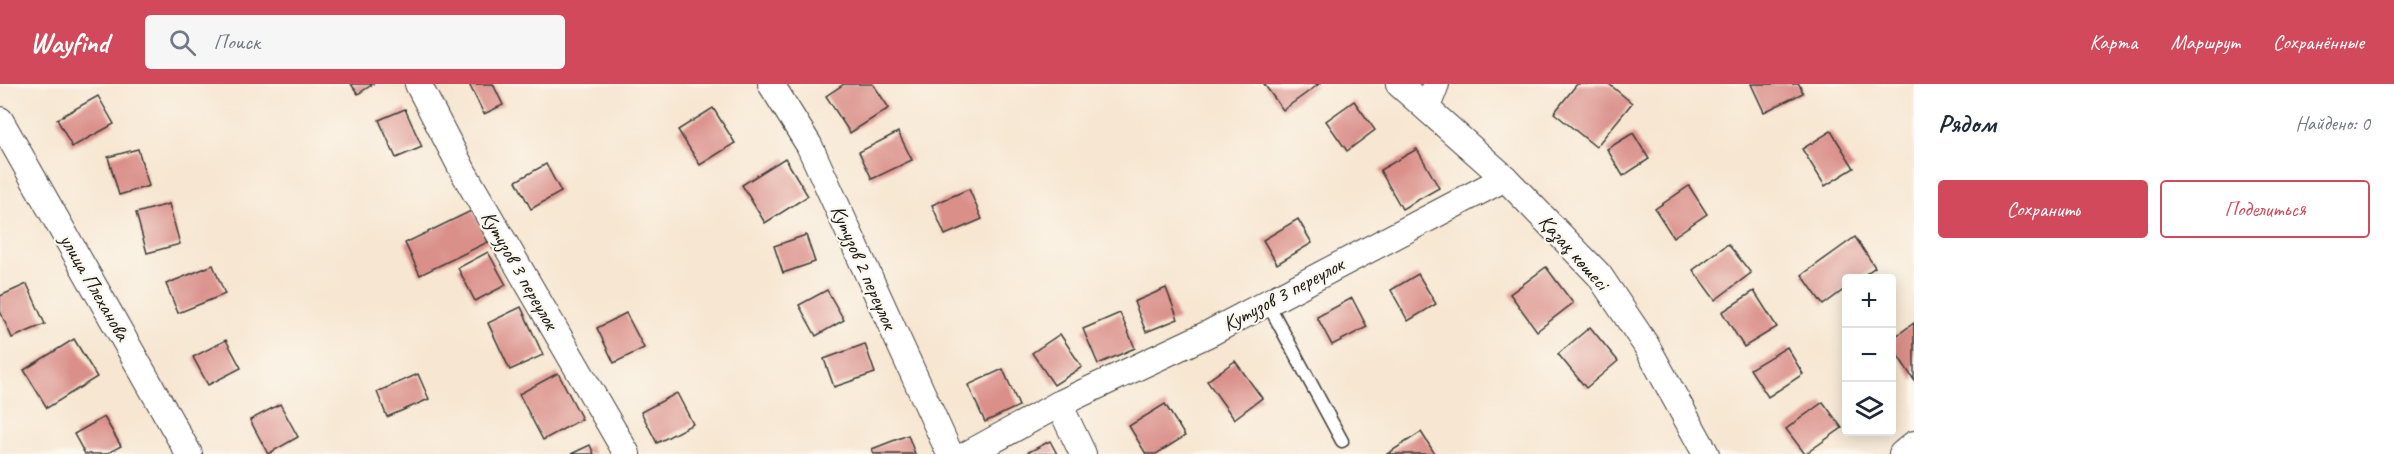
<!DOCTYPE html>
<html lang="ru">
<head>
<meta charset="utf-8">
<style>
  :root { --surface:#fff; --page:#f6f6f7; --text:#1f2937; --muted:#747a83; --line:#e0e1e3; --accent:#d1495b }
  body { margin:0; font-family:Caveat,sans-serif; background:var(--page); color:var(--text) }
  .controls { position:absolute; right:18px; bottom:18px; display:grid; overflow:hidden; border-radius:6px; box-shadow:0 3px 15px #0003 }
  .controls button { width:54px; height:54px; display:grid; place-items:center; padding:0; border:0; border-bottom:2px solid var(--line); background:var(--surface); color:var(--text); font:30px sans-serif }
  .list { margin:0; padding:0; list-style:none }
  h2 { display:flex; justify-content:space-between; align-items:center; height:78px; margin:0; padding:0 24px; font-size:26px }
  h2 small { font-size:20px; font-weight:400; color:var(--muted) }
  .actions { display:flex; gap:12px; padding:18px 24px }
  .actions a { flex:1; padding:14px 0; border:2px solid var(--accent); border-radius:6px; text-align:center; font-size:21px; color:var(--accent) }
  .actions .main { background:var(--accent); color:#fff }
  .icon { flex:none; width:33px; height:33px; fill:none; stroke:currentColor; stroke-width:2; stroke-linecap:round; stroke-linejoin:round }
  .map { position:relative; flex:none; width:1914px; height:370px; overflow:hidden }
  header { display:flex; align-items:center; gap:36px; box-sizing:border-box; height:84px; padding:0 30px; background:var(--accent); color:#fff }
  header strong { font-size:28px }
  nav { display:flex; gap:33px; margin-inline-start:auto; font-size:21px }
  .search { width:420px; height:54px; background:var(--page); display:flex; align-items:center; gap:15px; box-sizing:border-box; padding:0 21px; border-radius:6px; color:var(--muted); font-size:22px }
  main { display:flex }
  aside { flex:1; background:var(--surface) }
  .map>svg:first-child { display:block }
</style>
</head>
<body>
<header>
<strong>Wayfind</strong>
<div class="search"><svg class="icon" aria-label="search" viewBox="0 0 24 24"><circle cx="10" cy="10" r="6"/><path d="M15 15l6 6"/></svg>Поиск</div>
<nav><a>Карта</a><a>Маршрут</a><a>Сохранённые</a></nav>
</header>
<main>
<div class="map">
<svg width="1914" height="370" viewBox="0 0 1914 370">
  <rect width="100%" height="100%" fill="#fbf7ec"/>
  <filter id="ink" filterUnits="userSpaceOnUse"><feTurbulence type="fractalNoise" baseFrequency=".0167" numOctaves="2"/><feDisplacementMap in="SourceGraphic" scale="12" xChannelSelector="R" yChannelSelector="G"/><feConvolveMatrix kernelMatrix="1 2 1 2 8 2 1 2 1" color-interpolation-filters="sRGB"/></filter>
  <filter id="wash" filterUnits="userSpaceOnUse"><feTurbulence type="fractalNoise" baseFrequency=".008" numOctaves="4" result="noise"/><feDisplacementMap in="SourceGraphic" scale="24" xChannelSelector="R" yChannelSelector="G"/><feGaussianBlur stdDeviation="1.35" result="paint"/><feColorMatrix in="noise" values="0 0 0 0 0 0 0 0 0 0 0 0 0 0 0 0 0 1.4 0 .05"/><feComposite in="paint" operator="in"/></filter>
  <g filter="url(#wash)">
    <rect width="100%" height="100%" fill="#f7e6d1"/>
    <g id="blocks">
      <g fill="#da8f89">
        <path d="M351,0H373L358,10Z"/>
        <path d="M469,0H493L503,21L484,30Z"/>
        <path d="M844,0H873L889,24L850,49L826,12Z"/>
        <path d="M1264,0H1319L1283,26Z"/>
        <path d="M1577,0H1609L1632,19L1596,63L1554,29Z"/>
        <path d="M1751,0H1799L1803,9L1764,28Z"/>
        <path d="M98,12L114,40L72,63L57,35Z"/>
        <path d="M1354,17L1375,46L1347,67L1326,37Z"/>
        <path d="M713,24L735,59L700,81L678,46Z"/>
        <path d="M405,25L422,63L396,74L379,36Z"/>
        <path d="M1831,47L1854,84L1825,102L1802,65Z"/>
        <path d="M898,48L912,76L872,95L859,68Z"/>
        <path d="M1633,49L1649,75L1623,92L1607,65Z"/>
        <path d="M138,65L149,102L119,111L108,73Z"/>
        <path d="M1417,65L1439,104L1402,125L1380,86Z"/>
        <path d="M785,74L808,112L765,139L742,101Z"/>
        <path d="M546,80L561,108L531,125L516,97Z"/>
        <path d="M1689,102L1707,130L1673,153L1655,125Z"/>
        <path d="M969,105L982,135L945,151L932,121Z"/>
        <path d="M169,120L180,160L147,169L136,129Z"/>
        <path d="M473,126L488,158L420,191L405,159Z"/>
        <path d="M1298,135L1312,159L1277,180L1263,156Z"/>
        <path d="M806,151L815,178L783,189L774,162Z"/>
        <path d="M1855,153L1875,183L1859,195H1846V204L1823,221L1802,191Z"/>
        <path d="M1728,160L1751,189L1715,216L1693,186Z"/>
        <path d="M488,168L506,201L475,217L458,184Z"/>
        <path d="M213,181L225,210L178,229L166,200Z"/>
        <path d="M1546,183L1573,219L1537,247L1510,210Z"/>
        <path d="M1418,190L1436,220L1408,237L1391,206Z"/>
        <path d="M27,200L45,240L12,254L0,227V212Z"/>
        <path d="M1166,204L1178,235L1146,248L1134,218Z"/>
        <path d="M827,206L844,236L816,252L799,221Z"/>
        <path d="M1754,207L1777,243L1744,263L1722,228Z"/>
        <path d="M1352,214L1367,243L1332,261L1317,233Z"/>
        <path d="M521,223L543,271L510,286L488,239Z"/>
        <path d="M626,229L644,264L614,279L597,244Z"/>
        <path d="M1120,229L1135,264L1098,280L1083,245Z"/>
        <path d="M1914,239V296L1892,263V255Z"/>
        <path d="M1590,243L1618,277L1586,304L1558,270Z"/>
        <path d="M1060,250L1082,283L1054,301L1032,269Z"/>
        <path d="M74,255L97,293L47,324L24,286Z"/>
        <path d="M226,256L241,284L208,301L193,273Z"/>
        <path d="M865,260L875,289L834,303L824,275Z"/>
        <path d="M1787,263L1803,290L1768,313L1750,285Z"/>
        <path d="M1235,277L1262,314L1234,335L1207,297Z"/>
        <path d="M1003,285L1019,322L985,338L968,301Z"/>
        <path d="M558,289L582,335L543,356L519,310Z"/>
        <path d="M418,290L429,315L387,333L377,308Z"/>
        <path d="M677,309L693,340L657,359L641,328Z"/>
        <path d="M1823,318L1842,344L1805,370L1786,345Z"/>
        <path d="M280,320L298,353L268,370L250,336Z"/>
        <path d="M1165,320L1185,352L1156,370H1146L1129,342Z"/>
        <path d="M104,333L121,362L106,370H85L74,350Z"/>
        <path d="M1421,348L1435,370H1387Z"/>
        <path d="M908,351L915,370H874L872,365Z"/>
        <path d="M1050,357L1057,370H1025Z"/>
        <path d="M590,361L594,370H571Z"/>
      </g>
    </g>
  </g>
  <g filter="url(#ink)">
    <use href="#blocks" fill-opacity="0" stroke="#3d3a37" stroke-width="1.5"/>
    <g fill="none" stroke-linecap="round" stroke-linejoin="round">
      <g stroke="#3d3a37" stroke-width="15">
        <path id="lane" d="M1267,218L1342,357"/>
      </g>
      <g stroke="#3d3a37" stroke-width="28">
        <g id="street">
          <path d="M418,0L464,89L627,370"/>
          <path d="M771,0L809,61L950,370"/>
          <path d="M1399,0L1505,94L1599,191L1646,261L1706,370"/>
          <path d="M1427,23L1436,0"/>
          <path d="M0,36L189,370"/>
          <path d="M1059,320L1083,370"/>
          <path d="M968,370L1059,320L1210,249L1505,94"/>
          <path d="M1902,370L1914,360"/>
        </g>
      </g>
      <use href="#lane" stroke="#fff" stroke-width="12"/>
      <use href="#street" stroke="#fff" stroke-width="26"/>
    </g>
  </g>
  <g text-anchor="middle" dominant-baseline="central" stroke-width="4.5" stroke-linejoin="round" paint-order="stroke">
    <g font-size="21" fill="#1c1c1c" stroke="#fbf7ec">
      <text transform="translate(1574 168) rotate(48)">Қазақ көшесі</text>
      <text transform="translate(864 183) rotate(66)">Кутузов 2 переулок</text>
      <text transform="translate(520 186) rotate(60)">Кутузов 3 переулок</text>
      <text transform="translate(95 203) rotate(60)">улица Плеханова</text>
      <text transform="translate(1283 210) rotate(-28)">Кутузов 3 переулок</text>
    </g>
  </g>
</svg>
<div class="controls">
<button>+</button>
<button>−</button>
<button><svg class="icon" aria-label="layers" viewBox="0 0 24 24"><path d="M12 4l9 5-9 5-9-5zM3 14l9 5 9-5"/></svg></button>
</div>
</div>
<aside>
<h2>Рядом<small>Найдено: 0</small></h2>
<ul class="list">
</ul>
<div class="actions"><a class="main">Сохранить</a><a>Поделиться</a></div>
</aside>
</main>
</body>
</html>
